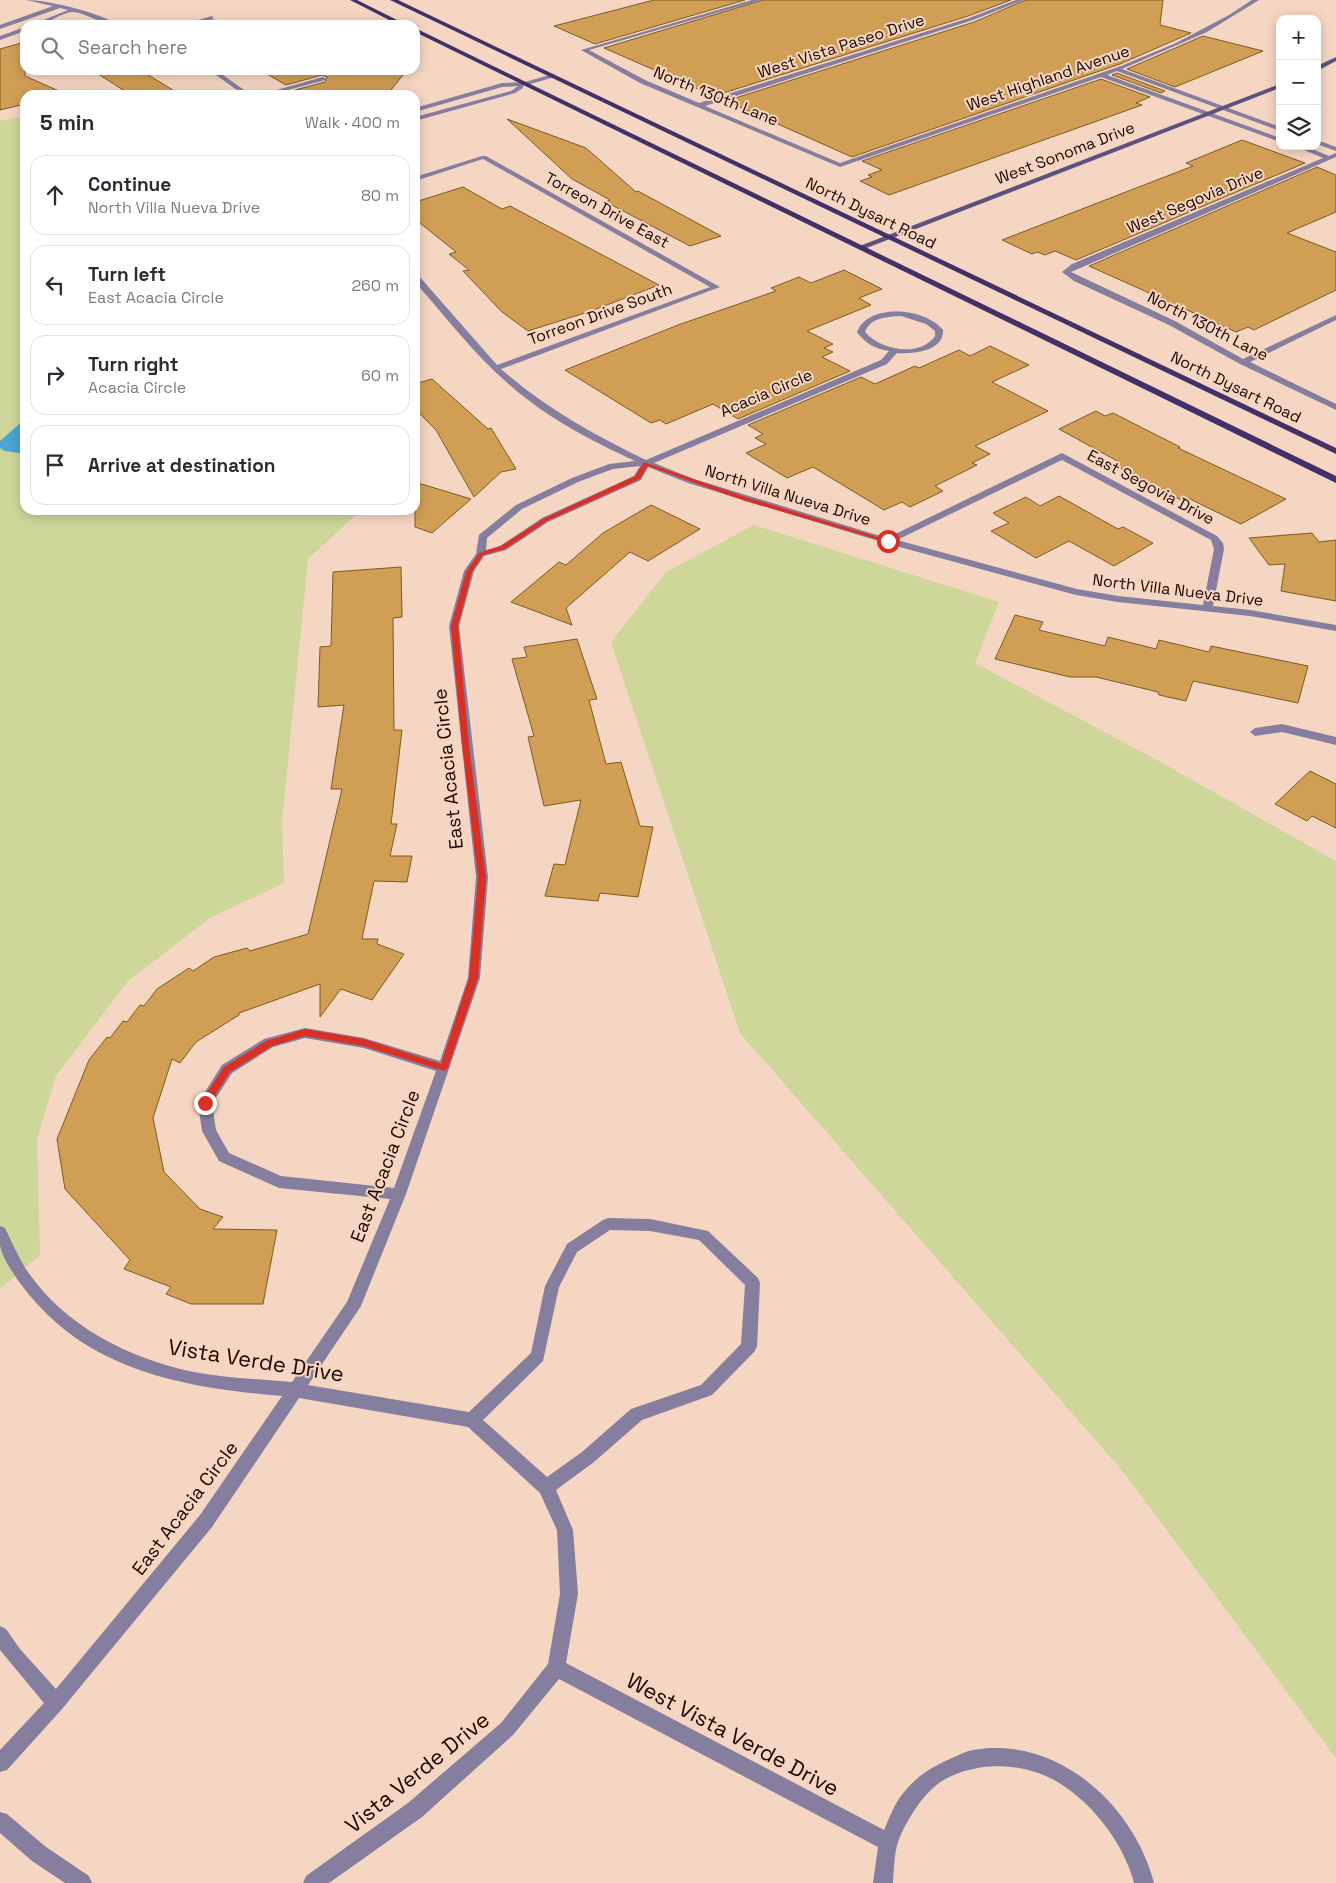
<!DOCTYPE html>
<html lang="en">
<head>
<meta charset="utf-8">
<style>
  :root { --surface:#fff; --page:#f2f2f3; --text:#2b2b33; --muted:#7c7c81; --line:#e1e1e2 }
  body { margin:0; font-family:"Space Grotesk",sans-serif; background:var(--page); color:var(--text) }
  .controls { position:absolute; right:15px; top:15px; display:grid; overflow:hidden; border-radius:10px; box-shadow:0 2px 12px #0003 }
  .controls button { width:45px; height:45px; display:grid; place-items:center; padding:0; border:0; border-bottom:1px solid var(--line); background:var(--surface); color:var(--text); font:25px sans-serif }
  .stop { position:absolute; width:15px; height:15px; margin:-11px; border:4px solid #d93025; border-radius:50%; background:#fff }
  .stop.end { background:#d93025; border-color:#fff; box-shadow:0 1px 5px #0008 }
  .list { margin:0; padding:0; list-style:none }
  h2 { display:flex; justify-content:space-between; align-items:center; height:65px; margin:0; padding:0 20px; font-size:21px }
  h2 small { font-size:16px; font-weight:400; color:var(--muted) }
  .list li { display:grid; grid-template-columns:32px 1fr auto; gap:15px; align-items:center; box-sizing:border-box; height:80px; margin:0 10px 10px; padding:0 10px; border:1px solid var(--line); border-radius:15px }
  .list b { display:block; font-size:19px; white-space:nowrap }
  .list p { margin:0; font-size:16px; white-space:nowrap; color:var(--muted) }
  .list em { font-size:16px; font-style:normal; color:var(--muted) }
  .icon { flex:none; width:28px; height:28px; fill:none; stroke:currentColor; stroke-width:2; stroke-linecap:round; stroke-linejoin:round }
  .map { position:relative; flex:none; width:1336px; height:1883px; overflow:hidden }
  .search { position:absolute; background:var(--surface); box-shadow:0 2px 12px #0003; left:20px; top:20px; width:400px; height:55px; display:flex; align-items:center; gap:12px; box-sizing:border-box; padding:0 18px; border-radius:15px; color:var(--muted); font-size:19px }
  .panel { position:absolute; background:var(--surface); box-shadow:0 2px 12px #0003; left:20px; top:90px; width:400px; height:425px; border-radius:15px }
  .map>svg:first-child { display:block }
</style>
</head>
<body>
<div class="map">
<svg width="1336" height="1883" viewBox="0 0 1336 1883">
  <rect width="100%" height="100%" fill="#f5d6c2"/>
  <g fill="#ced69a">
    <path d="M25,116V510H361L308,559L282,822L284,883L210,918L128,981L56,1076L37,1139L40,1255L0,1289V121Z"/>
    <path d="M754,525L999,602L975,663L1157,760L1336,861V1758L1125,1474L740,1033L611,642L666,572Z"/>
  </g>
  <path fill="#4ca4d2" d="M25,419V454L5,451L0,448V441Z"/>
  <g fill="#d09e55" stroke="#7f5a21">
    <path d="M654,0H745L595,44L554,26Z"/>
    <path d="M763,0H1011L968,16L714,96L604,48Z"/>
    <path d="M1026,0H1163L1160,25L1191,33L1120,64L852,157L726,101L974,22Z"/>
    <path d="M1203,36L1263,51L1175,87L1127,69Z"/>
    <path d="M25,42V76L68,95H25V104L0,110V49Z"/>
    <path d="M92,70H140L181,95H131Z"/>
    <path d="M260,70H407L387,95H303L295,90L325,82L327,77L322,75L286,85Z"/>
    <path d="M1117,73L1165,91L1161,93L1112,75Z"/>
    <path d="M1101,79L1150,97L1136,103L1142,105L889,195L860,181L872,177L868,175L882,170L862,161Z"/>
    <path d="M507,119L586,148L636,192L638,191L721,236L690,246L606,202L610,200L572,179Z"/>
    <path d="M1242,140L1305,163L1076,260L1055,251L1045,255L1037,252L1032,254L1002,240L1193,166L1186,163Z"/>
    <path d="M1317,167L1336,175V212L1287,233L1336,252V290L1254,330L1248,327L1236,332L1089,266Z"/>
    <path d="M463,187L502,209L510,206L659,285L591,311L528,331L502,312L463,271L469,270L449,254L456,252L415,219V202Z"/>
    <path d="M844,270L882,289L859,298L871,305L807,331L833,344L824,348L833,352L822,357L850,371L738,419L713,404L666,424L660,420L651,423L565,370L678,325L776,291L771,288L799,277L811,283Z"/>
    <path d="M990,346L1029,365L992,382L1048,411L975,446L990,454L972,463L977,465L935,486L943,491L910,507L902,502L884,510L813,467L787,478L746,453L766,444L755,438L763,434L748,425L861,377L875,384L915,366L919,368L959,350L970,356Z"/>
    <path d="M432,379L488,429L491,428L516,469L501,472L474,497L436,430L415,409V384Z"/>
    <path d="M1096,411L1105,416L1113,413L1180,447L1178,448L1286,499L1241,524L1188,498L1183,501L1114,465L1119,462L1059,429Z"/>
    <path d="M415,482L471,499L432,533L415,527Z"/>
    <path d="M1059,496L1118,529L1123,527L1153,543L1114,566L1069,541L1036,558L991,531L1009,523L993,513L1026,497L1040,506Z"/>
    <path d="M651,505L700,529L648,561L630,552L566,608L572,625L511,602L559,562L566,565L603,533Z"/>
    <path d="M1312,533L1319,542L1336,540V601L1281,591L1285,564L1269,565L1249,538Z"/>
    <path d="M401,567L402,617L393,618L394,730H402L391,824H397L390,856H412L407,882L374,881L362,939H378L377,944L404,954L372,1000L341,989L320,1017V984L239,1013V1015L196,1042L180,1063L172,1059L153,1118L164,1172L200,1209L223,1217L213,1229L277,1230L263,1304H191L166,1294L171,1287L124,1269L130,1260L65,1189L57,1139L89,1060L107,1037L110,1038L123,1021L127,1022L140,1005L144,1006L157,989L189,968L193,971L214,957L247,948L250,951L308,934L342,789H331L344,705L318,707L320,647L331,646L333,572Z"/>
    <path d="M1015,615L1043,622L1039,630L1105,646L1108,637L1156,649L1159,640L1209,652L1211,646L1308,666L1298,703L1193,681L1186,701L1159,695L1158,692L1096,677H1070L995,659Z"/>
    <path d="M577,639L597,699L589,700L606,764L621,762L640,826L653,827L638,897L600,893L598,901L545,896L554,864L565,865L581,800L544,806L528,737L534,736L512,659L527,657L524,647Z"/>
    <path d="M1310,771L1336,784V828L1312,816L1307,821L1275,804Z"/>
  </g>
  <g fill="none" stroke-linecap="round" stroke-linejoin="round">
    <g fill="#857e9f" fill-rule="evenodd">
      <path d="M26,0C49,0 100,13 119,25C102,25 86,13 73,12C62,12 47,25 32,25L68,10L60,8L0,29V25L53,6Z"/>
      <path d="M752,0H761L589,50L645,80L699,103L969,18L1016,0H1024L973,20L705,106L840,163L1121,66L1176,43L1229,15L1252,0H1259L1207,32L1122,69L1280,127V131L1117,71L1107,75L1280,138V142L1101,77L840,167L640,83L581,50Z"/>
      <path d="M212,16L214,19L191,25H181Z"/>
      <path d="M25,27V31L0,40V36Z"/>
      <path d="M209,70H216L251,95H244Z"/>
      <path d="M553,74L555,77L523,86V88L515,93L415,121V117L511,91L518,86L502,87L415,112V108L502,83L525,82Z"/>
      <path d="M323,77L326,79L325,80L269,95H259Z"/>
      <path d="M1317,140L1336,147V151L1317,144Z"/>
      <path d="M1295,146H1305L1329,156L1336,153V157L1071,272L1175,321L1243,359L1336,315V320L1250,362L1336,404V410L1240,364L1169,325L1074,281L1062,272L1072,264L1323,158Z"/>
      <path d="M482,156H486L720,287L501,369C544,407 594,435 646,460L881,360L889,351C875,349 865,343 857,332C869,302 926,308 943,330C944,352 912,354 897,353L887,364L654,463L694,479L887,538L1062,453L1217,536L1223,543L1224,549L1213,606L1250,610L1336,625V631L1250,616L1118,602L1076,595L885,543L688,483L648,467L641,480L548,522L506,550L484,556L474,571L459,626L488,877L480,978L406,1194L361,1306L308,1385L469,1412L531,1353L545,1286L567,1244L603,1220L608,1218L650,1219L708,1231L758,1278L760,1283L757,1347L754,1352L712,1395L642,1420L594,1462L556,1490L573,1530L578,1594L566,1663L884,1830C889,1819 894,1805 901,1796C915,1777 931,1767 952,1758C959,1755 966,1751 973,1750C1057,1735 1134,1805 1154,1883H1134C1124,1842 1087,1795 1048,1777C1016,1762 973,1762 942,1781C923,1793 906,1821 898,1842C894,1854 894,1870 893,1883H873L878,1847L559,1679L513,1735L422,1817L329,1883H303L306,1876L408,1803L501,1723L548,1664L560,1594L557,1530L540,1493L468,1427L299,1398L212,1527L62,1709L7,1770L0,1772V1750L44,1703L0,1650V1626L6,1629L20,1649L56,1689L200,1515L282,1396C189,1388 95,1373 31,1297C21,1285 2,1260 0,1245C0,1239 0,1232 0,1226L5,1228C12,1242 19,1259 28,1272C65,1326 127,1357 189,1371C223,1378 258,1379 292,1382L347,1302L390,1199L279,1188L219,1161L202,1131L198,1103L222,1065L264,1039L305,1028L364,1038L440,1061L468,978L476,877L449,626L464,571L476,554L479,535L516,505L572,478L609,464L635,461C592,441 547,418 511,386C475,356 446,317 415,282V275H418L497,365L710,287L483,159L415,181V177ZM901,316L926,324L935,331V336C920,358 880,350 865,332C871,317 887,317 901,316ZM1062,460L1211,540L1214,549L1203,605L1118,596L1077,589L897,540ZM640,466L634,476L542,518L500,546L486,550L487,538L522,509L578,482L613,469ZM305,1038L364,1048L436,1071L394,1188L281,1176L229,1153L216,1130L212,1104L232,1073L273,1047ZM610,1230L650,1231L699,1240L745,1285L741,1344L701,1385L631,1409L582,1452L547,1477L483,1420L543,1361L559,1287L577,1252Z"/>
      <path d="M1282,724L1336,737V745L1282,732L1255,736L1250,732L1255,728Z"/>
      <path d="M0,1812L7,1814L46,1847L89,1876L92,1883H65L32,1861L0,1833Z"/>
    </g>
    <g fill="#5c5180" fill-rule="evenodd">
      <path d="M1336,57V61L1317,71V66Z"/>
      <path d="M1280,84V88L864,249L857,247Z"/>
    </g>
    <g fill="#413168" fill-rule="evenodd">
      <path d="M350,0H357L407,25H399Z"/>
      <path d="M390,0H398L1336,448V454Z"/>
      <path d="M415,28L1336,476V483L415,32Z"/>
    </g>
  </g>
  <path fill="#d93025" d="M644,462L746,497L891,541L886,542L742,500L648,466L640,479L547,521L505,549L483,555L472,572L458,626L469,745L486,878L478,978L448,1068L444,1071L364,1046L305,1036L272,1046L230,1072L209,1105H202V1100L224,1067L266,1041L305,1029L364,1039L441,1064L469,978L478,878L462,745L451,626L466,572L479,553L501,546L543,519L635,476Z"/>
  <g text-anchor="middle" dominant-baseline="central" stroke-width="4" stroke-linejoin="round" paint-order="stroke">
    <g font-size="16" fill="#1e0500" stroke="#f5d6c2">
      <text transform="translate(841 46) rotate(-18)">West Vista Paseo Drive</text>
      <text transform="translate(1048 78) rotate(-19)">West Highland Avenue</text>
      <text transform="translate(716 96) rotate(22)">North 130th Lane</text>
      <text transform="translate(1065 153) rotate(-21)">West Sonoma Drive</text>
      <text transform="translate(1195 200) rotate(-23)">West Segovia Drive</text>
      <text transform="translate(607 210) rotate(29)">Torreon Drive East</text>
      <text transform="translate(871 213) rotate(26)">North Dysart Road</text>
      <text transform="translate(600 314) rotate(-20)">Torreon Drive South</text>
      <text transform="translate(1208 326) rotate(27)">North 130th Lane</text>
      <text transform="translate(1236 387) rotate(26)">North Dysart Road</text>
      <text transform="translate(766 393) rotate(-23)">Acacia Circle</text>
      <text transform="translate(1151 487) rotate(28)">East Segovia Drive</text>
      <text transform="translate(788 495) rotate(17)">North Villa Nueva Drive</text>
      <text transform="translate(1178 590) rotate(7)">North Villa Nueva Drive</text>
    </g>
    <g font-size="19" fill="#1e0500" stroke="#f5d6c2">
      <text transform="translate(448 769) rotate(-96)">East Acacia Circle</text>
      <text transform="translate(385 1166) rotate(-69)">East Acacia Circle</text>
      <text transform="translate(185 1508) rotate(-53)">East Acacia Circle</text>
    </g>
    <g font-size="22" fill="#1e0500" stroke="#f5d6c2">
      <text transform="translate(256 1360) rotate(9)">Vista Verde Drive</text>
      <text transform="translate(733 1734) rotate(28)">West Vista Verde Drive</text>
      <text transform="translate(417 1772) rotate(-39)">Vista Verde Drive</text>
    </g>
  </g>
</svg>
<div class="controls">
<button>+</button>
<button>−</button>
<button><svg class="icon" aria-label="layers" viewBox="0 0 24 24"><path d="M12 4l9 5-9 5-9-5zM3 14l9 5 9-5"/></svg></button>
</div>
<div class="stop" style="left:888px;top:541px"></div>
<div class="stop end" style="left:205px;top:1103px"></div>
<div class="search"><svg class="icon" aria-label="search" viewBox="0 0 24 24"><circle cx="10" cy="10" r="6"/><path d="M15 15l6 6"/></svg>Search here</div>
<section class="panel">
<h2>5 min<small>Walk · 400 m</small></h2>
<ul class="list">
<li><svg class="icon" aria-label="ahead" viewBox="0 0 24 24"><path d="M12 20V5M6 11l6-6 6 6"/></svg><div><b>Continue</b><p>North Villa Nueva Drive</p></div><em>80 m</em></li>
<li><svg class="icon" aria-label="left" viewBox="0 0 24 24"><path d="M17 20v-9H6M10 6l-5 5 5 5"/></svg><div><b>Turn left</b><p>East Acacia Circle</p></div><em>260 m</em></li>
<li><svg class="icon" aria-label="right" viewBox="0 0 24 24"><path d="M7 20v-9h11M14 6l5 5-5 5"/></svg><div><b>Turn right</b><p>Acacia Circle</p></div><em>60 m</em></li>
<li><svg class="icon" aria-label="arrive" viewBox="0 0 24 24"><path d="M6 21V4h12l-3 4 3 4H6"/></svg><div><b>Arrive at destination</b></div></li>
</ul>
</section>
</div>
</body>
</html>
